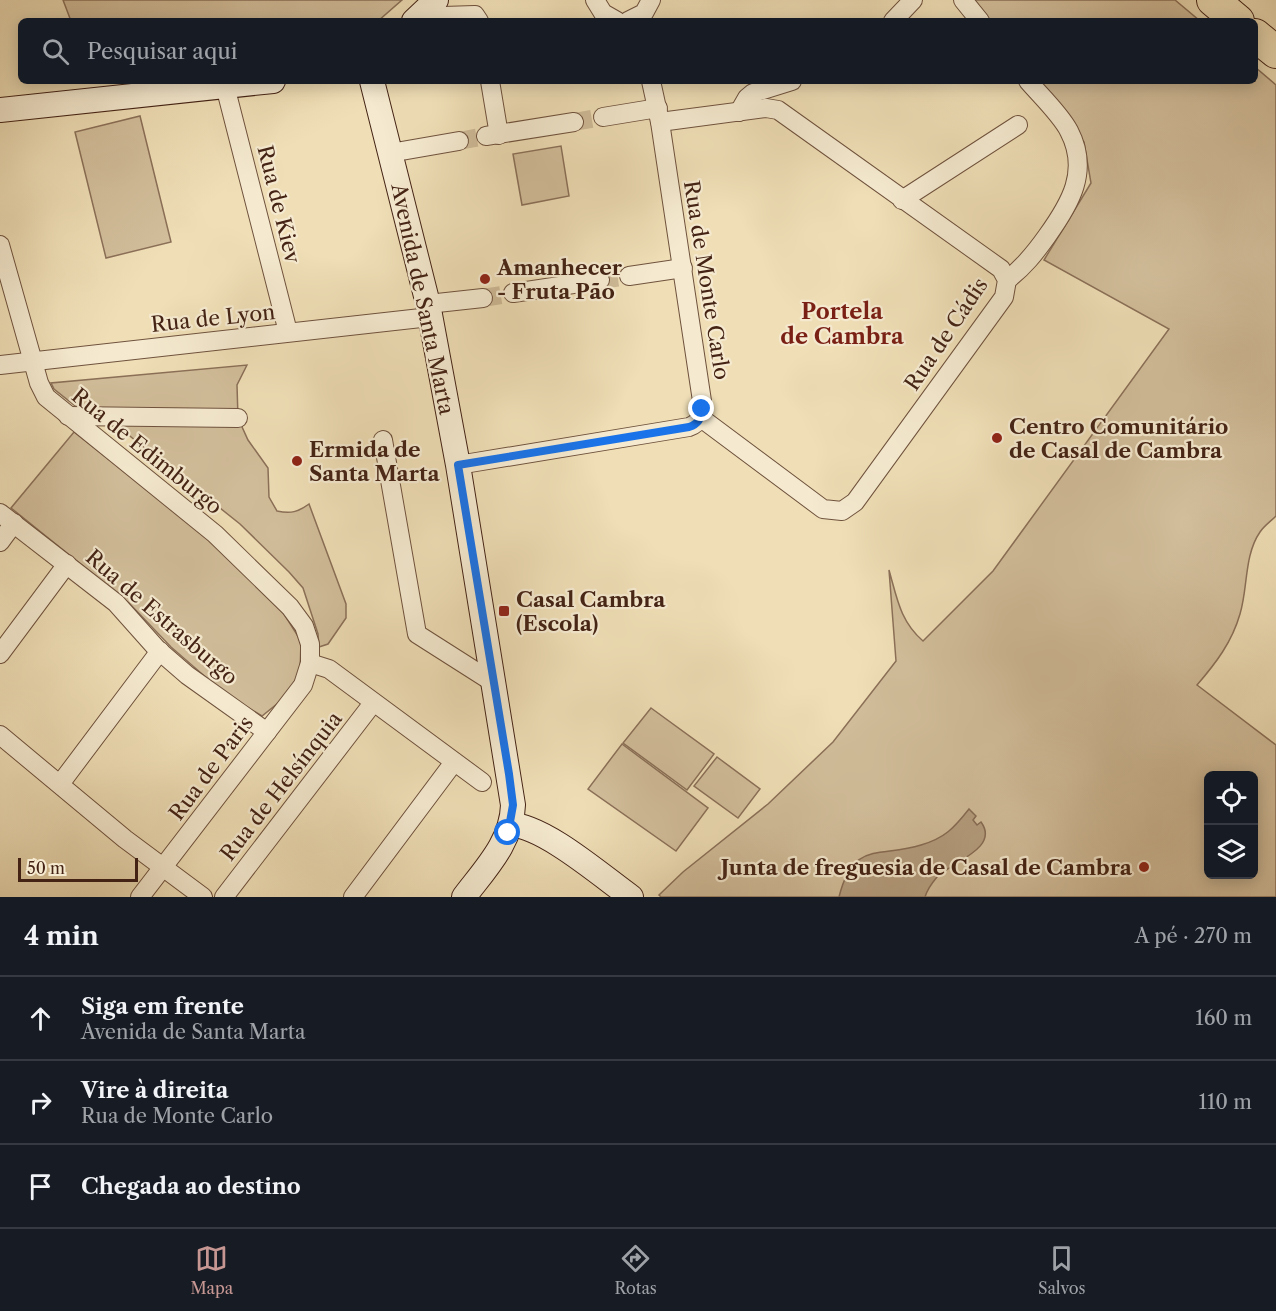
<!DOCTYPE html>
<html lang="pt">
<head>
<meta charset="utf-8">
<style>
  :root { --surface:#171b24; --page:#242831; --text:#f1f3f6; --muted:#9ea1a6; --line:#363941; --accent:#c59692 }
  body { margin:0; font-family:"Libre Caslon Text",serif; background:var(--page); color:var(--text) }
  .controls { position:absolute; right:18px; bottom:18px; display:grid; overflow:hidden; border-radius:9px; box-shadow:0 3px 15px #0003 }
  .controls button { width:54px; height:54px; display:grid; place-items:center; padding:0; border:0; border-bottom:2px solid var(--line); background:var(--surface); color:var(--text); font:30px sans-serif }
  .scale { position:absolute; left:18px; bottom:15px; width:120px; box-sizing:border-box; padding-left:6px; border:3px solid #442315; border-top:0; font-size:16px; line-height:21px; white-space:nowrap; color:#442315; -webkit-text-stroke:4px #f5ead0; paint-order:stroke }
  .stop { position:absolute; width:18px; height:18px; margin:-14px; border:4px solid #1a73e8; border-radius:50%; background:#fff }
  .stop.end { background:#1a73e8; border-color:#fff; box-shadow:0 2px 6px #0008 }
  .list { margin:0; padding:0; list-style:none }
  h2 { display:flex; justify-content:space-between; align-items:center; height:78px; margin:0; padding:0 24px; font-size:26px }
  h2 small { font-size:20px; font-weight:400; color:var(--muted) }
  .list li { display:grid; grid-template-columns:39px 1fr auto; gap:18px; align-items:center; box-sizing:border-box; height:84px; padding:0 24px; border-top:2px solid var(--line) }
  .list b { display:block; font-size:22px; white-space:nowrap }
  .list p { margin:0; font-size:20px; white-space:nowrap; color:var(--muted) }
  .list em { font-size:20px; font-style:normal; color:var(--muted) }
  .icon { flex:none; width:33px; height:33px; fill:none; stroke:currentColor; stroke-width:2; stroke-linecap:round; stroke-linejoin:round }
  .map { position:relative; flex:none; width:1276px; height:897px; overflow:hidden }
  .search { position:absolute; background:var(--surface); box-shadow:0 3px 15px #0003; left:18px; right:18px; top:18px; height:66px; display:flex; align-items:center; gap:15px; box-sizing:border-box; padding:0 21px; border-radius:9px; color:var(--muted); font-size:22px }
  .sheet { height:330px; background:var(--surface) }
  nav { display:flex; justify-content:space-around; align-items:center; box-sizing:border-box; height:84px; border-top:2px solid var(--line); background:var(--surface); font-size:16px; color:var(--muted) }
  nav a { display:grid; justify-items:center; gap:3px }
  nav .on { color:var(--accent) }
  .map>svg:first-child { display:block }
</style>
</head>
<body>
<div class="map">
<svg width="1276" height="897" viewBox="0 0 1276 897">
  <rect width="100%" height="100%" fill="#efdeb6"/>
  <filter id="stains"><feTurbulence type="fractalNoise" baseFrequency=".00333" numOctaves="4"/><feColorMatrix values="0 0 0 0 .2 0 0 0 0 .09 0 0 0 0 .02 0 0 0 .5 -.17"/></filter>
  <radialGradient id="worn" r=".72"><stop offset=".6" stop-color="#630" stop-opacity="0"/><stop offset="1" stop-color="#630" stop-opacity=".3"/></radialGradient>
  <g fill="#d2be9b" stroke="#8b7058" stroke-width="1.5" fill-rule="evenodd">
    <path d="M63,0H402L378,21H71Z"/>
    <path d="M969,0H1175L1200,21H986Z"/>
    <path d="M1255,67L1276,85V516C1271,521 1264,526 1260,532C1244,555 1248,588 1240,614C1232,642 1216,663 1197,685L1276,745V897H661L659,895L683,872L768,804L833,742L896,661L889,570C897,598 900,621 923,641L993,571L1169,329L1044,260L1091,183L1084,142L1035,81H1255ZM1208,776H1254V874H1208Z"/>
    <path d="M140,116L171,242L106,258L75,132Z"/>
    <path d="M561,146L569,196L522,205L513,154Z"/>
    <path d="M247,365L237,385L238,418L248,440L268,468L269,497L277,511C291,514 298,512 309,504L346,604V618L328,644L319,647L318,634L303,588L289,572L240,524L106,417H89L54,389L51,383Z"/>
    <path d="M74,432L220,547L284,614L301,641L300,673L283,699L262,716L224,693L171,647L129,603L11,508Z"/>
    <path d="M651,708L714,754L687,790L623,743Z"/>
    <path d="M622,744L708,808L676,851L588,789Z"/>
    <path d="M717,757L760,789L738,818L694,786Z"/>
  </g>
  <path fill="#b59e7f" stroke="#886d55" stroke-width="1.5" d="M969,809L976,816L973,820L977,825L981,822C1000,848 952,862 937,877C932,883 927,890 925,897H839C853,840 879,858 921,845C945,838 954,828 969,809Z"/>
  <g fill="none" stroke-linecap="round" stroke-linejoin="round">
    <g stroke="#cdb996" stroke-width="18" stroke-dasharray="18 9" stroke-linecap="butt">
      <path d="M574,122L603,117"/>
      <path d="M459,141L486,136"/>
      <path d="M600,280L629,276"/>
      <path d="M483,298L513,293"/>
    </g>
    <g stroke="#6f523d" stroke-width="20">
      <g id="street">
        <path d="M595,0L603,13L617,21"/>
        <path d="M963,0L980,21"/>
        <path d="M427,9L443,16L475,15L479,21"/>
        <path d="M628,21L644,13L651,0"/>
        <path d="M893,21L913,0"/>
        <path d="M490,81L499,135"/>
        <path d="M225,86L288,332"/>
        <path d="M739,112L747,98L753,93L792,81"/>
        <path d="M603,117L658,108"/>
        <path d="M660,122L766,108L778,110L1001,269L1007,280L1004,297L855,502L842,511L823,509L701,418"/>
        <path d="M486,136L574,122"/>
        <path d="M390,153L459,141"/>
        <path d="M902,200L1018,125"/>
        <path d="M0,245L39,383L46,397L215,534L290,607L304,626L310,644V663L303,685L140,897"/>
        <path d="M629,276L683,268"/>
        <path d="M1007,280C1024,267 1035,253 1047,236C1070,204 1090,171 1069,131C1061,115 1040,95 1028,81"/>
        <path d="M513,293L600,280"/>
        <path d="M428,304L483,298"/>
        <path d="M0,365L430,317"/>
        <path d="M68,416L238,418"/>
        <path d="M383,440L417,634L494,683"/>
        <path d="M458,465L689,427C701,423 702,414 702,401L660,122L651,81"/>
        <path d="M0,513L116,603L157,649L187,675L267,732"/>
        <path d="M0,542L14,523"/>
        <path d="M0,654L67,564"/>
        <path d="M310,663L329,669L482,782"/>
        <path d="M0,735L125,839L203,897"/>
        <path d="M60,784L160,651"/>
        <path d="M224,897L373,703"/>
        <path d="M353,897L454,762"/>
      </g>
    </g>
    <g stroke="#442315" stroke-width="26">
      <g id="secondary">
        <path d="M414,21L436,0"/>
        <path d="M372,81L428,304L458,465L513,805C512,842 485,869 464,897"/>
        <path d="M0,110L273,81"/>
        <path d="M511,825C543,825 603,877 631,897"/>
      </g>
    </g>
    <g stroke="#442315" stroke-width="34">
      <g id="highway">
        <path d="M1213,0L1238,21"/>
        <path d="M1255,35L1276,52"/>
      </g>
    </g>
    <use href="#street" stroke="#f5ead0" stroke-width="18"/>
    <use href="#secondary" stroke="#f5ead0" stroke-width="24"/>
    <use href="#highway" stroke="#efdeb6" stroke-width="32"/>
  </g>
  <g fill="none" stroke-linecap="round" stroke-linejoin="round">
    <path stroke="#1a73e8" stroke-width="8" d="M508,833L513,805L509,774L458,465L689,427C698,424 701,419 702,409"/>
  </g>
  <g fill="#8f2418" stroke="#f5ead0" stroke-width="2">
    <circle cx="485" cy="279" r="6"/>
    <circle cx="997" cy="438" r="6"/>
    <circle cx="297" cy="461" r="6"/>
    <rect x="498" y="605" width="12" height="12" rx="3"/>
    <circle cx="1144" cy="867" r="6"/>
  </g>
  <g text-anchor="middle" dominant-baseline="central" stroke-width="4.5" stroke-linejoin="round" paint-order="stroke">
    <g font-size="21" fill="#442315" stroke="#f5ead0">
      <text transform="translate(279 204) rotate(76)">Rua de Kiev</text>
      <text transform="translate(707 280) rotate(81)">Rua de Monte Carlo</text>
      <text transform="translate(423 299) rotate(78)">Avenida de Santa Marta</text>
      <text transform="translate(213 318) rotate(-6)">Rua de Lyon</text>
      <text transform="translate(946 334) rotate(-56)">Rua de Cádis</text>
      <text transform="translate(147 451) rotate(39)">Rua de Edimburgo</text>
      <text transform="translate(162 617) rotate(41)">Rua de Estrasburgo</text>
      <text transform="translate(211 768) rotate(-53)">Rua de Paris</text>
      <text transform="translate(281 786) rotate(-52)">Rua de Helsínquia</text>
    </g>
    <g font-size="21" font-weight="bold" fill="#442315" stroke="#f5ead0" text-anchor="start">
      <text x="497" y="267">Amanhecer<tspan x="497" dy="24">- Fruta Pão</tspan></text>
      <text x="1009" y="426">Centro Comunitário<tspan x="1009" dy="24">de Casal de Cambra</tspan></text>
      <text x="309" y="449">Ermida de<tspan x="309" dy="24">Santa Marta</tspan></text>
      <text x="516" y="599">Casal Cambra<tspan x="516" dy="24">(Escola)</tspan></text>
      <text x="1132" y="867" text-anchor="end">Junta de freguesia de Casal de Cambra</text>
    </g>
    <g font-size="22" font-weight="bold" fill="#7a1f14" stroke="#f5ead0">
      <text x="842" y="311">Portela<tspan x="842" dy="25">de Cambra</tspan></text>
    </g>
  </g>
  <rect width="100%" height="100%" filter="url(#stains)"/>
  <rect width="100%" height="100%" fill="url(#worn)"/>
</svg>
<div class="controls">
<button><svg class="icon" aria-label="locate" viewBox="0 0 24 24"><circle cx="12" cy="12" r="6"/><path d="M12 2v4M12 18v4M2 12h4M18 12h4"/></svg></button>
<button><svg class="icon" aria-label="layers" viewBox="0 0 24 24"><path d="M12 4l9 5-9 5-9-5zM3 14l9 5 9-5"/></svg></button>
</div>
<div class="scale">50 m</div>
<div class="stop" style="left:508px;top:833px"></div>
<div class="stop end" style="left:702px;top:409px"></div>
<div class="search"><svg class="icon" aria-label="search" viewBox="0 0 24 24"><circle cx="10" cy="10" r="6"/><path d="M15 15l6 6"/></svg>Pesquisar aqui</div>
</div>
<section class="sheet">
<h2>4 min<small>A pé · 270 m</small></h2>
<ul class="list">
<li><svg class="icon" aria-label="ahead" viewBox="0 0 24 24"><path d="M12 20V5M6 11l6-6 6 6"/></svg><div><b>Siga em frente</b><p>Avenida de Santa Marta</p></div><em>160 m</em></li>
<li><svg class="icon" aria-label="right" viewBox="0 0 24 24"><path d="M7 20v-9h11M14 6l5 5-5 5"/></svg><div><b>Vire à direita</b><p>Rua de Monte Carlo</p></div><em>110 m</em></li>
<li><svg class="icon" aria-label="arrive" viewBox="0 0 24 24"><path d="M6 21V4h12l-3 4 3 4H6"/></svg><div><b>Chegada ao destino</b></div></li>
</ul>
</section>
<nav>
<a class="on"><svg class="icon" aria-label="map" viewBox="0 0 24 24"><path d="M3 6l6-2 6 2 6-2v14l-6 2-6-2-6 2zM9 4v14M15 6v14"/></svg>Mapa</a>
<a><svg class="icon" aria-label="directions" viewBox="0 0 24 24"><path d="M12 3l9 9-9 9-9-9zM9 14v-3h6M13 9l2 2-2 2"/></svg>Rotas</a>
<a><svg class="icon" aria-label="saved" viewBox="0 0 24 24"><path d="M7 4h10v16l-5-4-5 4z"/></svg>Salvos</a>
</nav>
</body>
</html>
